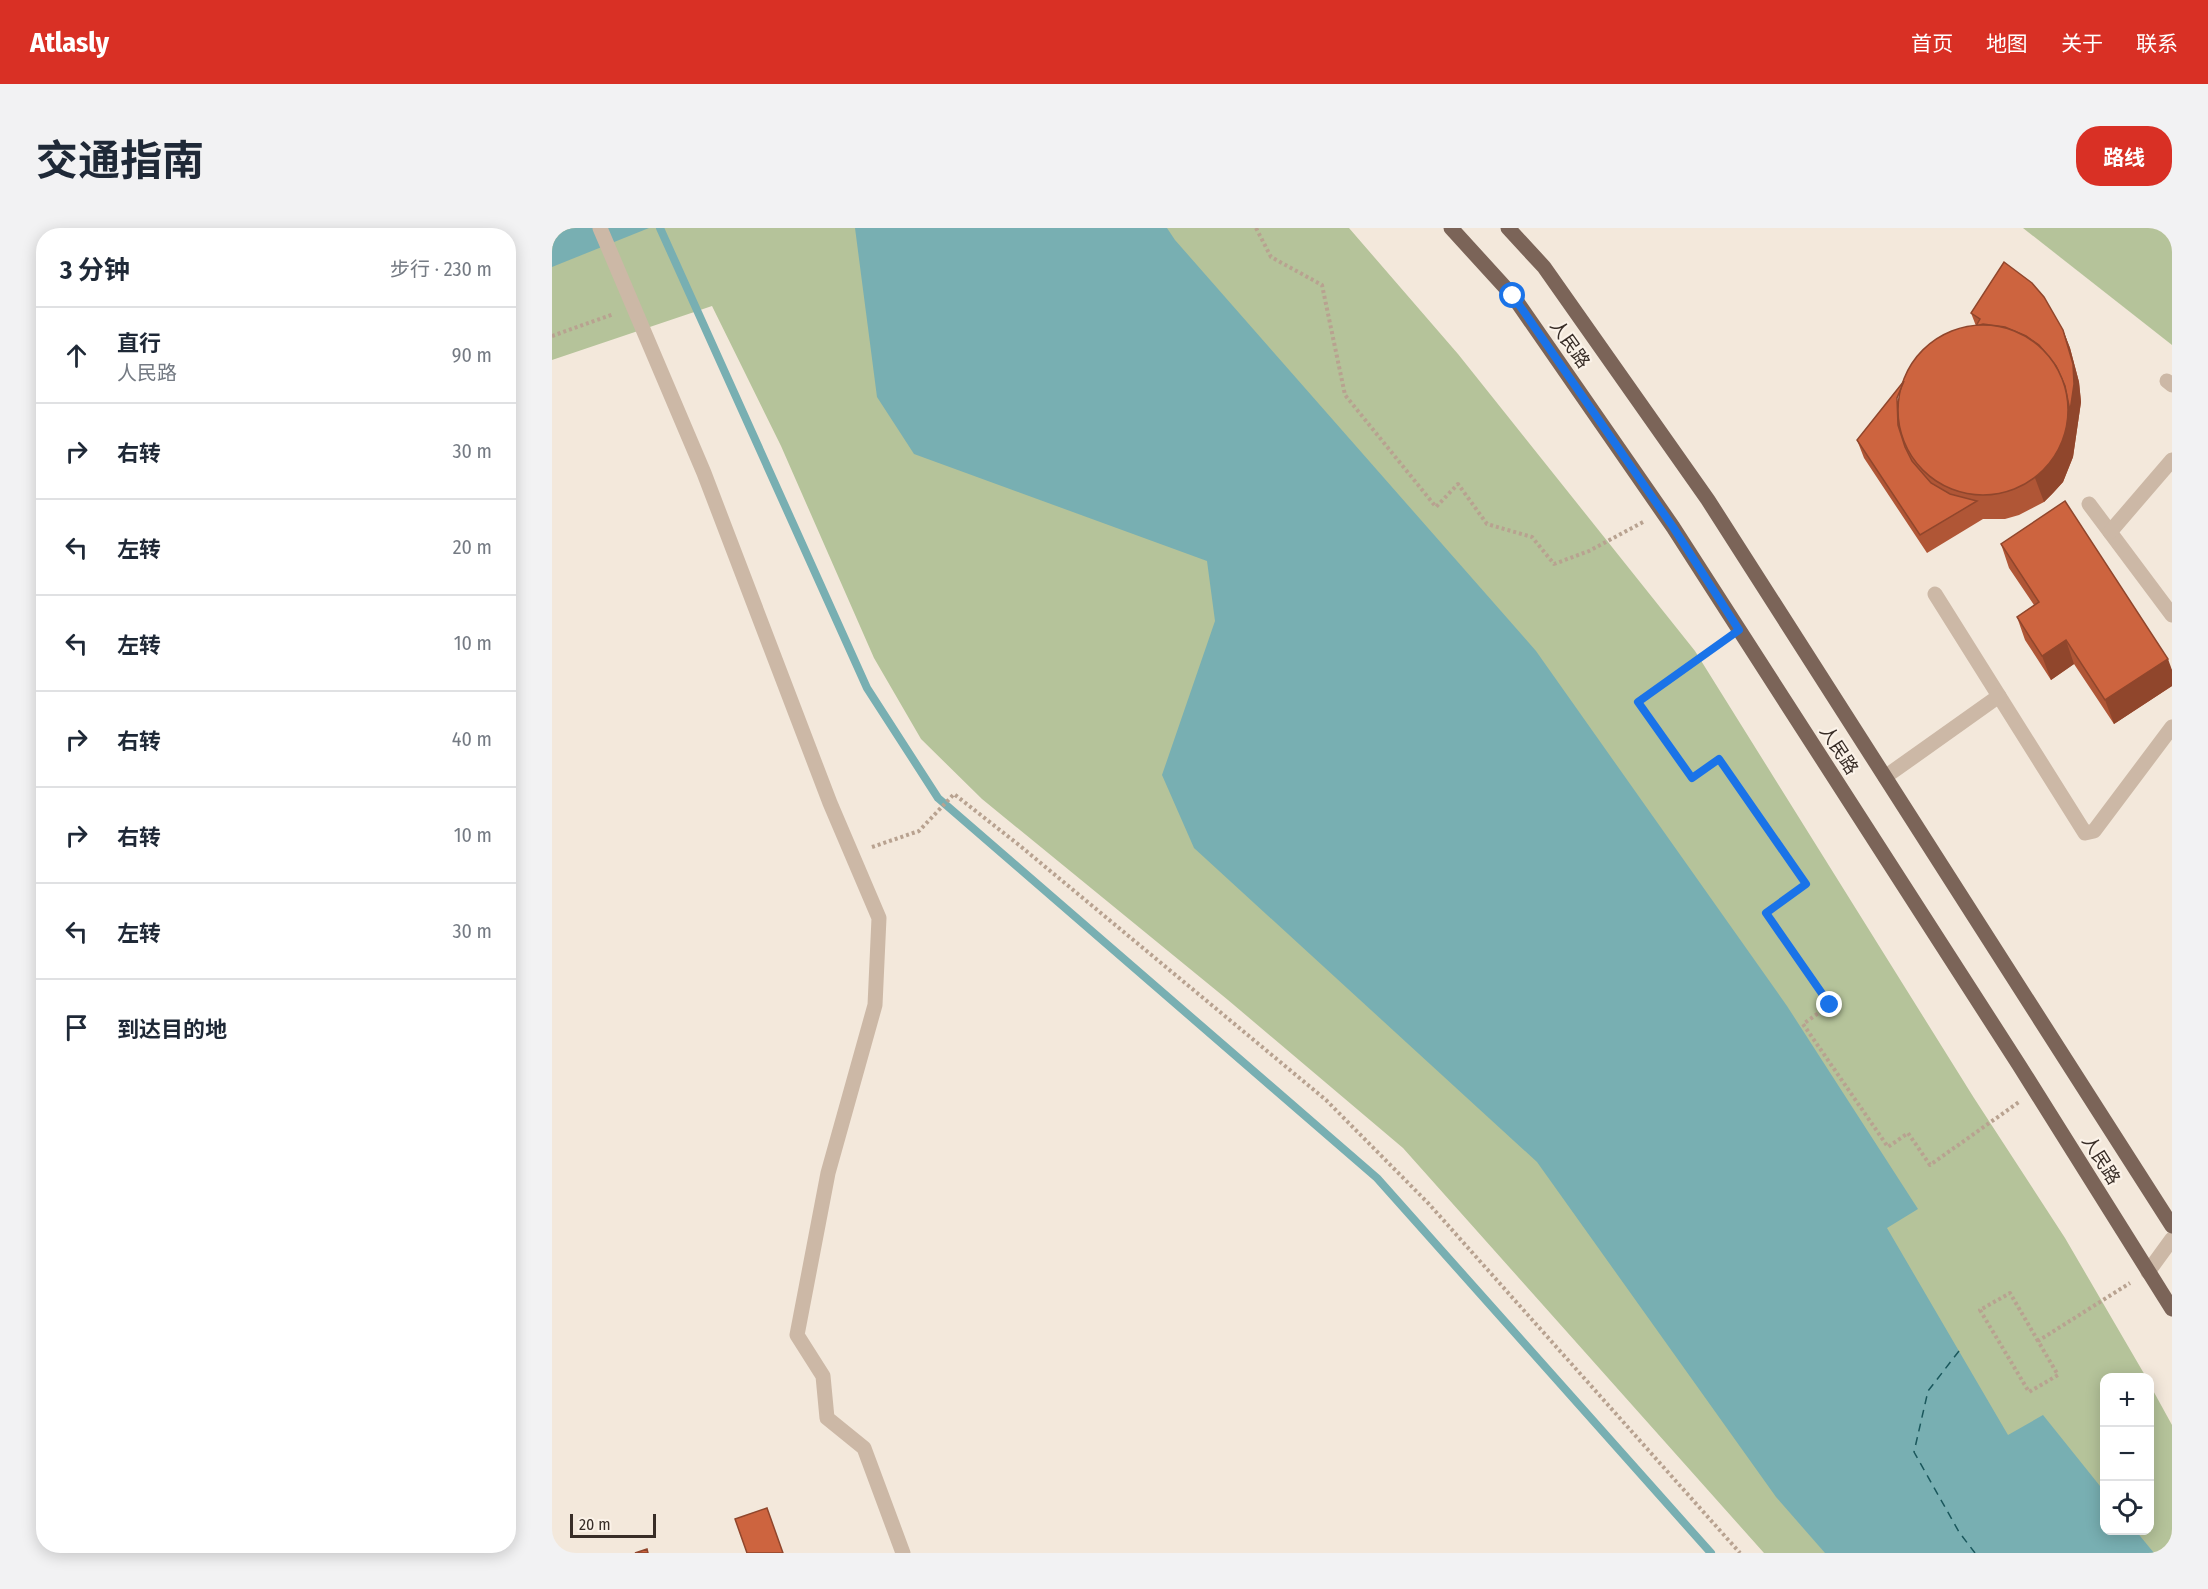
<!DOCTYPE html>
<html lang="zh">
<head>
<meta charset="utf-8">
<style>
  :root { --surface:#fff; --page:#f2f2f3; --text:#1f2937; --muted:#747a83; --line:#e0e1e3; --accent:#d93025 }
  body { margin:0; font-family:"Fira Sans Condensed","Noto Sans SC",sans-serif; background:var(--page); color:var(--text) }
  .controls { position:absolute; right:18px; bottom:18px; display:grid; overflow:hidden; border-radius:12px; box-shadow:0 3px 15px #0003 }
  .controls button { width:54px; height:54px; display:grid; place-items:center; padding:0; border:0; border-bottom:2px solid var(--line); background:var(--surface); color:var(--text); font:30px sans-serif }
  .scale { position:absolute; left:18px; bottom:15px; width:86px; box-sizing:border-box; padding-left:6px; border:3px solid #382d27; border-top:0; font-size:16px; line-height:21px; white-space:nowrap; color:#382d27; -webkit-text-stroke:4px #fbf2e8; paint-order:stroke }
  .stop { position:absolute; width:18px; height:18px; margin:-14px; border:4px solid #1a73e8; border-radius:50%; background:#fff }
  .stop.end { background:#1a73e8; border-color:#fff; box-shadow:0 2px 6px #0008 }
  .list { margin:0; padding:0; list-style:none }
  h2 { display:flex; justify-content:space-between; align-items:center; height:78px; margin:0; padding:0 24px; font-size:26px }
  h2 small { font-size:20px; font-weight:400; color:var(--muted) }
  .list li { display:grid; grid-template-columns:39px 1fr auto; gap:18px; align-items:center; box-sizing:border-box; height:96px; padding:0 24px; border-top:2px solid var(--line) }
  .list b { display:block; font-size:22px; white-space:nowrap }
  .list p { margin:0; font-size:20px; white-space:nowrap; color:var(--muted) }
  .list em { font-size:20px; font-style:normal; color:var(--muted) }
  .icon { flex:none; width:33px; height:33px; fill:none; stroke:currentColor; stroke-width:2; stroke-linecap:round; stroke-linejoin:round }
  .map { position:relative; flex:none; width:1620px; height:1325px; overflow:hidden; border-radius:24px }
  header { display:flex; align-items:center; gap:36px; box-sizing:border-box; height:84px; padding:0 30px; background:var(--accent); color:#fff }
  header strong { font-size:28px }
  nav { display:flex; gap:33px; margin-inline-start:auto; font-size:21px }
  .intro { display:flex; align-items:center; justify-content:space-between; box-sizing:border-box; height:144px; padding:0 36px }
  h1 { margin:0; font-size:42px }
  .button { padding:15px 27px; border-radius:24px; background:var(--accent); color:#fff; font-size:21px; font-weight:700 }
  main { display:flex; gap:36px; padding:0 36px }
  aside { flex:1; background:var(--surface); border-radius:24px; box-shadow:0 3px 15px #0003 }
  .map>svg:first-child { display:block }
</style>
</head>
<body>
<header>
<strong>Atlasly</strong>
<nav><a>首页</a><a>地图</a><a>关于</a><a>联系</a></nav>
</header>
<div class="intro"><h1>交通指南</h1><a class="button">路线</a></div>
<main>
<aside>
<h2>3 分钟<small>步行 · 230 m</small></h2>
<ul class="list">
<li><svg class="icon" aria-label="ahead" viewBox="0 0 24 24"><path d="M12 20V5M6 11l6-6 6 6"/></svg><div><b>直行</b><p>人民路</p></div><em>90 m</em></li>
<li><svg class="icon" aria-label="right" viewBox="0 0 24 24"><path d="M7 20v-9h11M14 6l5 5-5 5"/></svg><div><b>右转</b></div><em>30 m</em></li>
<li><svg class="icon" aria-label="left" viewBox="0 0 24 24"><path d="M17 20v-9H6M10 6l-5 5 5 5"/></svg><div><b>左转</b></div><em>20 m</em></li>
<li><svg class="icon" aria-label="left" viewBox="0 0 24 24"><path d="M17 20v-9H6M10 6l-5 5 5 5"/></svg><div><b>左转</b></div><em>10 m</em></li>
<li><svg class="icon" aria-label="right" viewBox="0 0 24 24"><path d="M7 20v-9h11M14 6l5 5-5 5"/></svg><div><b>右转</b></div><em>40 m</em></li>
<li><svg class="icon" aria-label="right" viewBox="0 0 24 24"><path d="M7 20v-9h11M14 6l5 5-5 5"/></svg><div><b>右转</b></div><em>10 m</em></li>
<li><svg class="icon" aria-label="left" viewBox="0 0 24 24"><path d="M17 20v-9H6M10 6l-5 5 5 5"/></svg><div><b>左转</b></div><em>30 m</em></li>
<li><svg class="icon" aria-label="arrive" viewBox="0 0 24 24"><path d="M6 21V4h12l-3 4 3 4H6"/></svg><div><b>到达目的地</b></div></li>
</ul>
</aside>
<div class="map">
<svg width="1620" height="1325" viewBox="0 0 1620 1325">
  <rect width="100%" height="100%" fill="#f3e8db"/>
  <g fill="#b5c39a">
    <path d="M0,0H797L906,126L1143,423L1422,870L1513,1010L1594,1149L1552,1150V1302H1598V1157L1620,1197V1325H1212L851,920L676,772L430,571L369,511L322,430L229,218L160,78L0,132Z"/>
    <path d="M1471,0H1620V117Z"/>
  </g>
  <g fill="#78afb2">
    <path d="M0,0H97L0,39Z"/>
    <path d="M303,0H615L623,12L984,423L1235,778L1366,981L1335,1000L1456,1207L1491,1187L1552,1263V1302L1584,1303L1602,1325H1273L1224,1269L985,934L642,620L610,547L663,393L655,333L362,226L325,169Z"/>
  </g>
  <g fill="none" stroke-linecap="round" stroke-linejoin="round">
    <path stroke="#78afb2" stroke-width="8" d="M108,0L315,460L386,570L825,950L1159,1325"/>
    <path stroke="#1a575c" stroke-width="1.5" stroke-dasharray="8 6" stroke-linecap="butt" d="M1407,1123L1376,1163L1362,1224L1407,1304L1423,1325"/>
    <g stroke="#b8a290" stroke-width="4" stroke-dasharray="3 3" stroke-linecap="butt">
      <path d="M704,0L719,29L770,57L793,167L884,279L906,256L935,296L980,309L1002,336L1037,323L1093,293"/>
      <path d="M0,108L62,86"/>
      <path d="M1170,415L1086,474L1139,550L1167,531L1254,656L1214,685L1278,777L1251,796L1336,919L1356,905L1378,937L1467,874"/>
      <path d="M320,619L367,603L402,566L467,617L774,872L877,976L1188,1325"/>
      <path d="M1486,1113L1458,1065L1428,1082L1477,1164L1506,1147L1486,1113L1578,1055"/>
    </g>
    <g stroke="#ccb8a6" stroke-width="15">
      <path d="M1615,153L1620,157"/>
      <path d="M1537,276L1620,387"/>
      <path d="M1558,304L1620,232"/>
      <path d="M1383,366L1533,605L1542,603L1620,499"/>
      <path d="M1333,549L1447,468"/>
    </g>
    <path stroke="#ccb8a6" stroke-width="15" d="M48,0L152,245L278,575L327,690L323,777L276,945L245,1107L271,1148L275,1190L312,1220L351,1325"/>
    <path stroke="#ccb8a6" stroke-width="15" d="M1596,1044L1620,1011"/>
    <g stroke="#7b6458" stroke-width="15">
      <path d="M899,0L961,68L1121,299L1467,837L1620,1081"/>
      <path d="M956,0L992,39L1156,272L1620,998"/>
    </g>
  </g>
  <g fill="#b05636">
    <path d="M1419,85L1511,102L1518,120L1527,154L1529,174L1521,229L1511,254L1501,265L1492,274L1467,287L1453,291H1431L1375,325L1312,230L1305,212L1424,98Z"/>
    <path d="M1449,316L1620,442V458L1562,496L1522,436L1499,452L1473,412L1465,389L1482,377L1457,340Z"/>
  </g>
  <g fill="#90462c">
    <path d="M1511,102L1518,120L1527,154L1529,174L1521,229L1511,254L1501,265L1492,274L1483,250L1511,152Z"/>
    <path d="M1514,412L1522,436L1499,452L1490,428Z"/>
    <path d="M1616,431L1620,442V458L1562,496L1553,472Z"/>
  </g>
  <g fill="#cd643f" stroke="#90462c" stroke-width="1.5">
    <path d="M1452,34L1480,55L1492,69L1511,102L1521,136L1522,156L1518,183L1513,158L1504,138L1487,117L1474,108L1453,99L1431,96L1424,98L1428,91L1419,85Z"/>
    <circle cx="1431" cy="182" r="85"/>
    <path d="M1352,153L1345,170L1346,197L1353,219L1360,233L1379,255L1398,266L1425,273L1368,307L1305,212Z"/>
    <path d="M1513,273L1616,431L1553,472L1514,412L1490,428L1465,389L1487,374L1449,316Z"/>
    <path d="M215,1280L231,1325H195L183,1291Z"/>
    <path d="M95,1321L96,1325H83Z"/>
  </g>
  <g fill="none" stroke-linecap="round" stroke-linejoin="round">
    <path stroke="#1a73e8" stroke-width="8" d="M961,68L1121,299L1187,402L1086,474L1140,550L1167,531L1254,656L1214,685L1278,777"/>
  </g>
  <g text-anchor="middle" dominant-baseline="central" stroke-width="4.5" stroke-linejoin="round" paint-order="stroke">
    <g font-size="18" fill="#382d27" stroke="#fbf2e8">
      <text transform="translate(1018 116) rotate(55)">人民路</text>
      <text transform="translate(1287 522) rotate(57)">人民路</text>
      <text transform="translate(1549 932) rotate(58)">人民路</text>
    </g>
  </g>
</svg>
<div class="controls">
<button>+</button>
<button>−</button>
<button><svg class="icon" aria-label="locate" viewBox="0 0 24 24"><circle cx="12" cy="12" r="6"/><path d="M12 2v4M12 18v4M2 12h4M18 12h4"/></svg></button>
</div>
<div class="scale">20 m</div>
<div class="stop" style="left:961px;top:68px"></div>
<div class="stop end" style="left:1278px;top:777px"></div>
</div>
</main>
</body>
</html>
